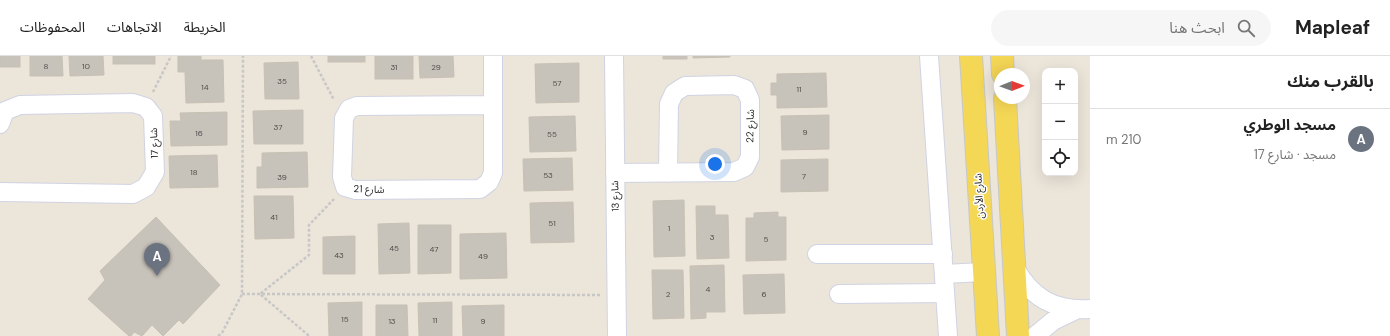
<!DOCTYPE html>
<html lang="ar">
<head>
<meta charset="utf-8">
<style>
  :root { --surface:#fff; --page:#f6f6f6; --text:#222; --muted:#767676; --line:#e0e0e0; --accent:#3552ff }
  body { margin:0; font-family:"DM Sans","Noto Sans Arabic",sans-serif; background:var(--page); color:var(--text); direction:rtl }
  .controls { position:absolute; right:12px; top:12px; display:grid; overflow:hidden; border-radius:8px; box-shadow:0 4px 16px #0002 }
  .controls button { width:36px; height:36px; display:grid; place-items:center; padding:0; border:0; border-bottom:1px solid var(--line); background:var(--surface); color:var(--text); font:20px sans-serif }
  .compass { position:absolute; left:994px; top:12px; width:36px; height:36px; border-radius:50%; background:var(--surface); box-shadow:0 4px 16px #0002; rotate:89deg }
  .you { position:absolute; left:715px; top:108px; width:14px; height:14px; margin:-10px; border:3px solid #fff; border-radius:50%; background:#1a73e8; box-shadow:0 0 0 6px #1a73e833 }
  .badge { display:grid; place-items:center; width:26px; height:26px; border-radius:50%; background:var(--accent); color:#fff; font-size:13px; font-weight:700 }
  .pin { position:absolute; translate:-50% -33px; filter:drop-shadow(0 1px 2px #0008) }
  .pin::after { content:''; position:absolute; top:21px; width:14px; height:12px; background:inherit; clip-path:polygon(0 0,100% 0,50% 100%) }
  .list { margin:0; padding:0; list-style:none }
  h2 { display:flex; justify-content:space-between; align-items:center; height:52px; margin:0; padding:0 16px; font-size:17px }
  h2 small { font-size:13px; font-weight:400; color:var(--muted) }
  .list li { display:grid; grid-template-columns:26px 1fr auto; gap:12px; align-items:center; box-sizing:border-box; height:60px; padding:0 16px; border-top:1px solid var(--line) }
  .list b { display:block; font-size:15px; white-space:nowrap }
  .list p { margin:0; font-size:13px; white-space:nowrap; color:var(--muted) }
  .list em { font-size:13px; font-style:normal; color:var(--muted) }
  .icon { flex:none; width:22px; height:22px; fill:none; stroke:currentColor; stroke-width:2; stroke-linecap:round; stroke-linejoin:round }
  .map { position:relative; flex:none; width:1090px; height:280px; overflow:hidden; direction:ltr }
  header { display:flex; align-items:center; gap:24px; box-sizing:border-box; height:56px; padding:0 20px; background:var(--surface); border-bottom:1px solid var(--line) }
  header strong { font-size:19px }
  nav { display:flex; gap:22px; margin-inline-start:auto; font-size:14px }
  .search { width:280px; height:36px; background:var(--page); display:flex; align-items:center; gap:10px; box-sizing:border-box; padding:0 14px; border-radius:22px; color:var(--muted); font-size:15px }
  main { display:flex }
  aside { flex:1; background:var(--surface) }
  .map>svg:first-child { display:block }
</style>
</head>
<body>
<header>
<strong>Mapleaf</strong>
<div class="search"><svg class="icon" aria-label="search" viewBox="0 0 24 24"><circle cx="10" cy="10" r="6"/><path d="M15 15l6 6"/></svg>ابحث هنا</div>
<nav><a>الخريطة</a><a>الاتجاهات</a><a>المحفوظات</a></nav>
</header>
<main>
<aside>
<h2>بالقرب منك<small></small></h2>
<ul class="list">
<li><span class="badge" style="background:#6b7280">A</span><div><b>مسجد الوطري</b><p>مسجد · شارع 17</p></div><em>210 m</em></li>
</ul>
</aside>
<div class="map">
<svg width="1090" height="280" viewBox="0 0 1090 280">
  <rect width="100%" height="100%" fill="#ece5da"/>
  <g fill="#c7c2ba" stroke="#c7c1b4">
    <rect x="0" y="0" width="20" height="11"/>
    <path d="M30,0H62L63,20H30Z"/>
    <path d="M69,0H103L104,19L70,20Z"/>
    <rect x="113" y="0" width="42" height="8"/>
    <path d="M178,0H201V4H223L224,46L186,47L185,16H178Z"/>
    <rect x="328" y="0" width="37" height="6"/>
    <rect x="375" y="0" width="38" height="23"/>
    <path d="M419,0H453L454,21L420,22Z"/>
    <rect x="663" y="0" width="24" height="3"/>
    <path d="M693,0H730V1L693,2Z"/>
    <path d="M298,6L299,43H265L264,7Z"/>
    <path d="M579,7V46L536,47L535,8Z"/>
    <path d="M826,17L827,51L777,52V39H771V27H777V18Z"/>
    <path d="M303,54V88H254L253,55Z"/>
    <path d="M227,56V89L171,90L170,65H181L180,57Z"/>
    <path d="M829,59V93L782,94L781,60Z"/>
    <path d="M575,60L576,95L530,96L529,61Z"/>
    <path d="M307,96L308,131L257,132V111H262V97Z"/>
    <path d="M217,99L218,131L170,132L169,100Z"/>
    <path d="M572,102L573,134L524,135L523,103Z"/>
    <path d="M828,103V135L781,136V104Z"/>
    <path d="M254,140H293L294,182L255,183Z"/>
    <path d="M684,144L685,200L654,201L653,145Z"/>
    <path d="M573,146L574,186L531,187L530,147Z"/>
    <path d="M696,150H715V159H728L729,202L697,203Z"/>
    <path d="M778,156V161H786V204L746,205V162H754V157Z"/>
    <path d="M156,161L220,229L183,268L179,264L163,280L152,269L142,280L134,276L131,280H129L88,243L105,224L100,215Z"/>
    <path d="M409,167L410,217L379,218L378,168Z"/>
    <path d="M418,169H451V217L418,218Z"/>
    <path d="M506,177L507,222L460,223V178Z"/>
    <path d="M355,180V218H323V181Z"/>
    <path d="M724,209L725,256H706V262L691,263L690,210Z"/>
    <path d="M652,214H683L684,262L653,263Z"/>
    <path d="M784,218L785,257L744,258L743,219Z"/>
    <path d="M362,246V280H329L328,247Z"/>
    <path d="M452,246V280H419L418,247Z"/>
    <path d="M376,249H407L408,280H376Z"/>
    <path d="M504,249V280H463L462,250Z"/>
  </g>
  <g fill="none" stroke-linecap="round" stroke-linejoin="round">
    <g stroke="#d0d3e3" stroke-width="20">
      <g id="minor">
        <path d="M493,0V117L489,126L480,133L355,134L345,131L342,121L344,62L349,53L357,50L493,49"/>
        <path d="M614,0L617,280"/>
        <path d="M929,0L948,280"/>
        <path d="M0,68L5,55L20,49L133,47L146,51L153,60L155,116L146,131L133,138L0,136"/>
        <path d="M615,117L734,116L745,111L750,101V44L745,33L734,29L685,30L674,37L669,48L668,117"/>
        <path d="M817,198H943"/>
        <path d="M1014,210C1031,242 1054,255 1090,253"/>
        <path d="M944,218L983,216"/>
        <path d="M839,238L945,237"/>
        <path d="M1035,280L1053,265L1076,254"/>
      </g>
    </g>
    <g stroke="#c7c7c7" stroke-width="24">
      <g id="major">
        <path d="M971,0L988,280"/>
        <path d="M1002,0L1003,18"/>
        <path d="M1005,42L1018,280"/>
      </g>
    </g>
    <g stroke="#c7c7c7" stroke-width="2.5" stroke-dasharray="3 2" stroke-linecap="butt">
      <path d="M311,0L334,44"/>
      <path d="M153,36L171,0"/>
      <path d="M242,238L600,239"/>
      <path d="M218,280L222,277L242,238L243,0"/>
      <path d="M308,280V279L260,238L309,199V169L334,143"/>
    </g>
    <use href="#minor" stroke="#fff" stroke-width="18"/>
    <use href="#major" stroke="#f5d756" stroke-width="22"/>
  </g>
  <g text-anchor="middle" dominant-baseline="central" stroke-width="3" stroke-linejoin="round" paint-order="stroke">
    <g font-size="8" fill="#504f4d">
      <text x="46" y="10">8</text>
      <text x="86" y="10">10</text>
      <text x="394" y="11">31</text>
      <text x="436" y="11">29</text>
      <text x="282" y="25">35</text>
      <text x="557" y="27">57</text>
      <text x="205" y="31">14</text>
      <text x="799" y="33">11</text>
      <text x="278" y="71">37</text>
      <text x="805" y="76">9</text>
      <text x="199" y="77">16</text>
      <text x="552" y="78">55</text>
      <text x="194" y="116">18</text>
      <text x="548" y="119">53</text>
      <text x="804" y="120">7</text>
      <text x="282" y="121">39</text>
      <text x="274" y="161">41</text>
      <text x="552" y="167">51</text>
      <text x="669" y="172">1</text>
      <text x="712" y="181">3</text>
      <text x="766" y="183">5</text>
      <text x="394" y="192">45</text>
      <text x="434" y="193">47</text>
      <text x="339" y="199">43</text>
      <text x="483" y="200">49</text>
      <text x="708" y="233">4</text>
      <text x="668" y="238">2</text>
      <text x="764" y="238">6</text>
      <text x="345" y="263">15</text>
      <text x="435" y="264">11</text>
      <text x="392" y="265">13</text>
      <text x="483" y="265">9</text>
    </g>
    <g font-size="10" fill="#292929" stroke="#fff">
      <text transform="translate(750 70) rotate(-89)">شارع 22</text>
      <text transform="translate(154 87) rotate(-92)">شارع 17</text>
      <text transform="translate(369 133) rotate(2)">شارع 21</text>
      <text transform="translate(615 140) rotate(-91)">شارع 13</text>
      <text transform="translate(979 140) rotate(-93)">شارع الأردن</text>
    </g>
  </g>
</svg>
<div class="controls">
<button>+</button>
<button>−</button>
<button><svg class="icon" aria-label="locate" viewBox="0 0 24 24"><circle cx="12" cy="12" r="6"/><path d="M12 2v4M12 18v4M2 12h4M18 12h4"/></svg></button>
</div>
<svg class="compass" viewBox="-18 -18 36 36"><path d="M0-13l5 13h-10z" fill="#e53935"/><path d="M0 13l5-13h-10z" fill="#767676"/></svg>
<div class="you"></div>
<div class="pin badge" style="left:157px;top:220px;background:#6b7280">A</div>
</div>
</main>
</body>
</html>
